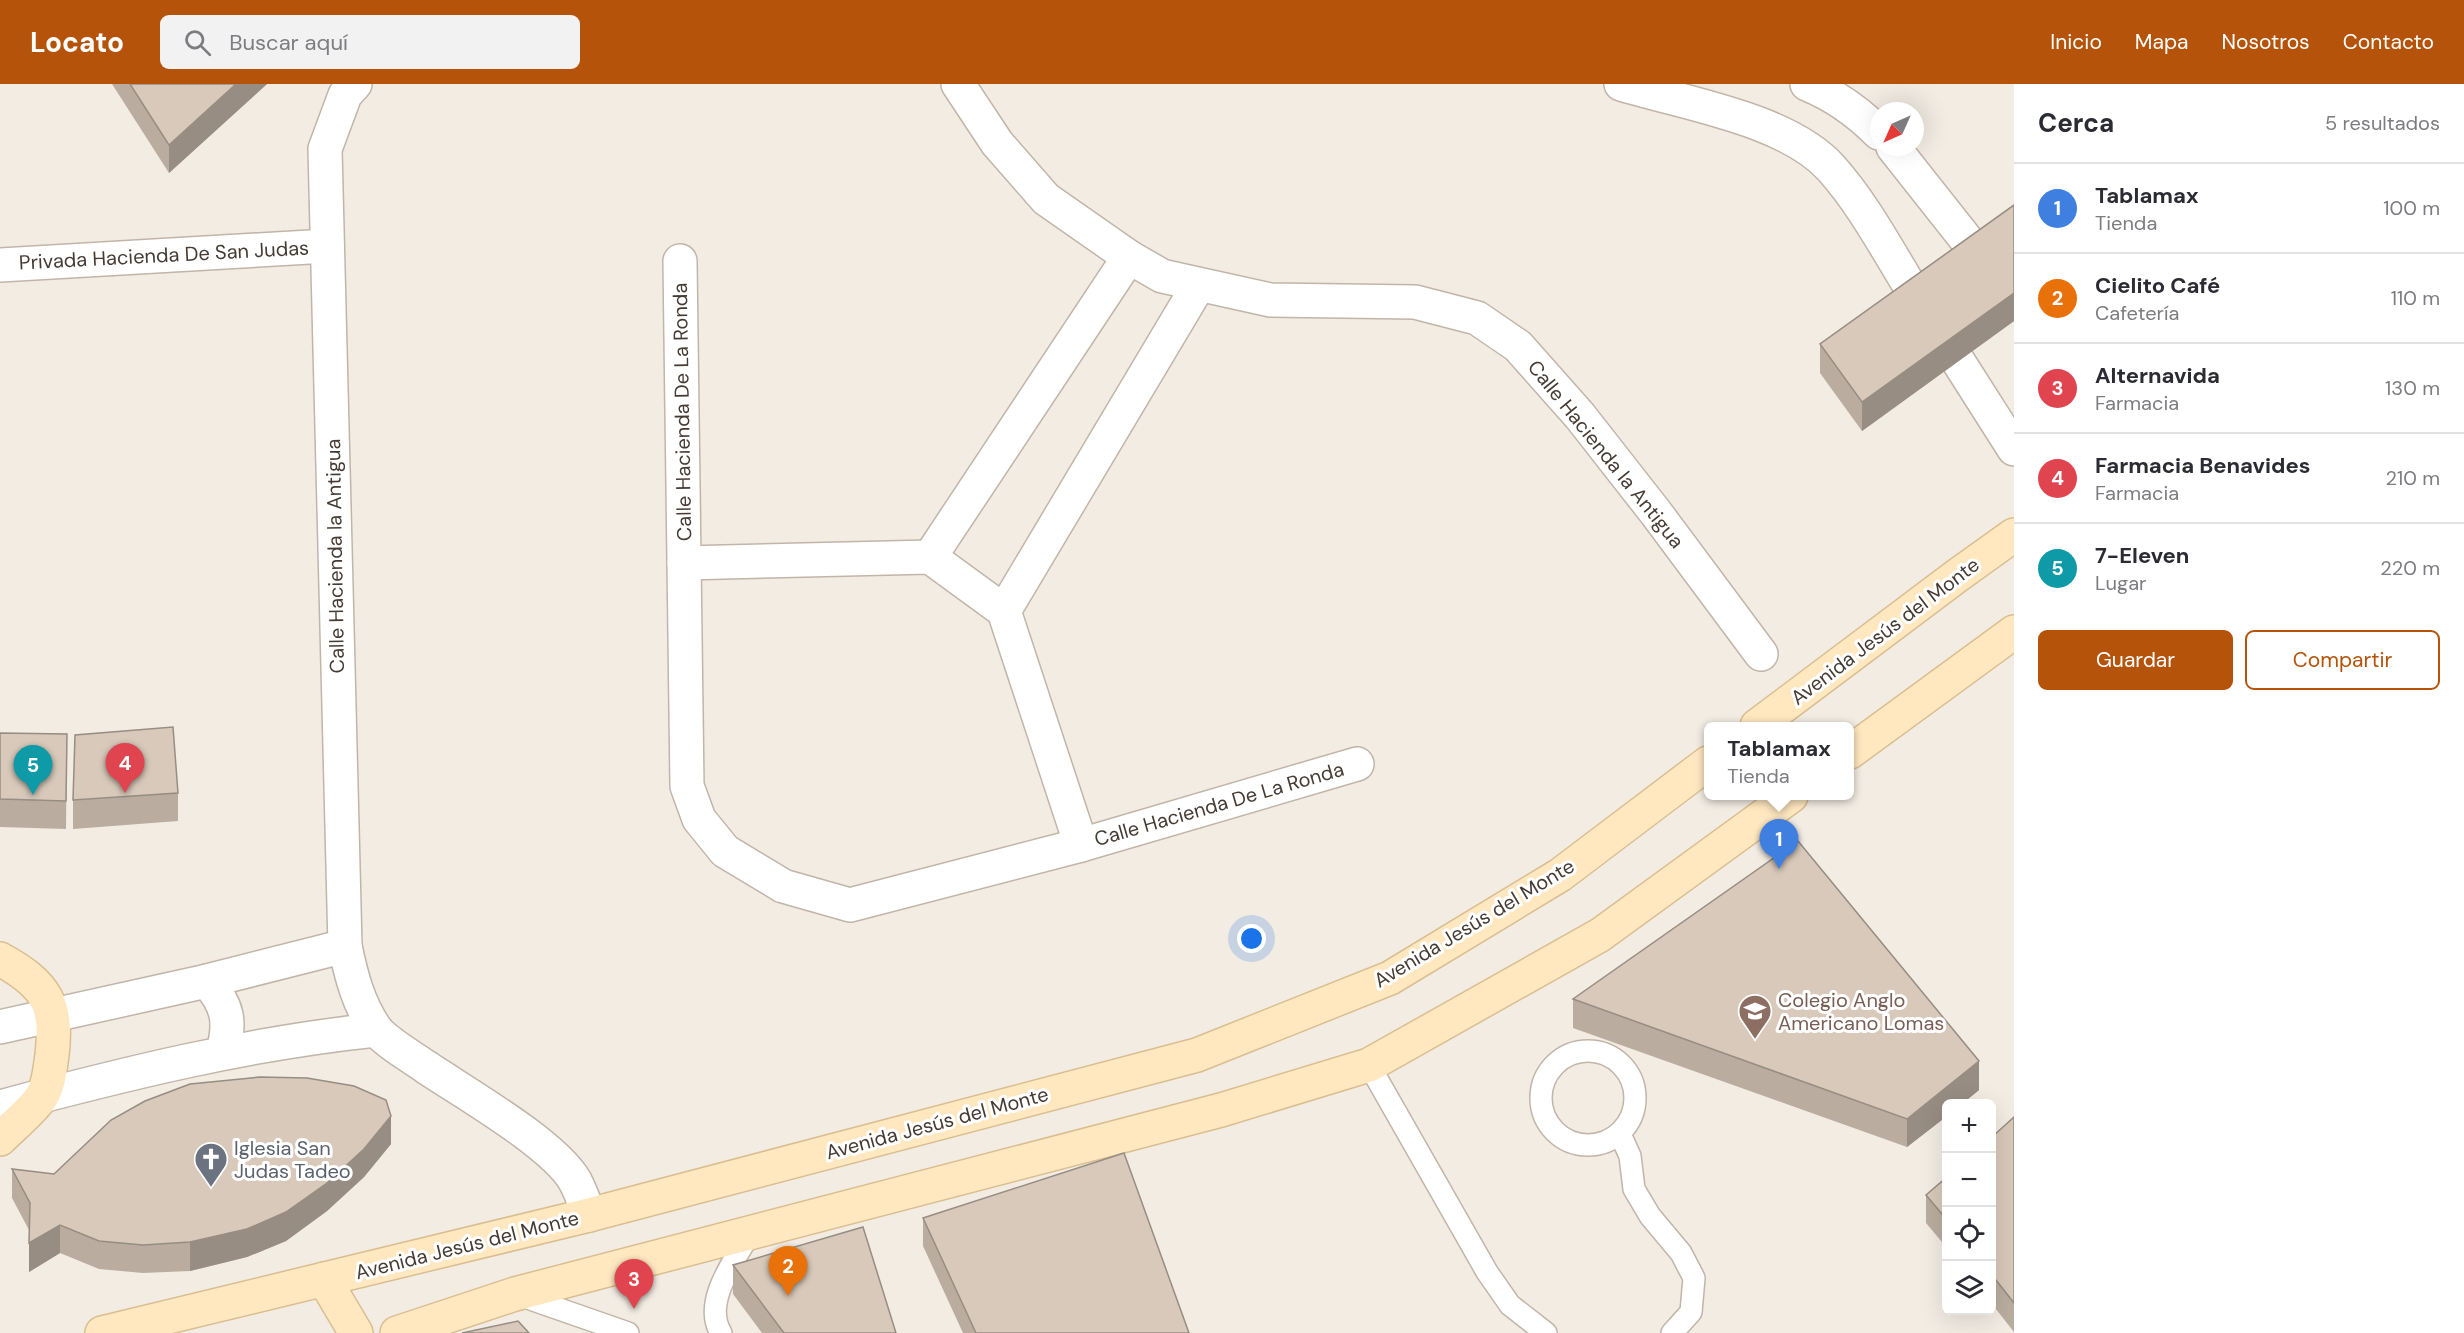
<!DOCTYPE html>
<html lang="es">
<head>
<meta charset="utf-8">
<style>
  :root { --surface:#fff; --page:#f2f2f3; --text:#2b2b33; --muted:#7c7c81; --line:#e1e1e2; --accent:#b45309 }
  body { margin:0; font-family:"DM Sans",sans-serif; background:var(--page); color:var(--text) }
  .controls { position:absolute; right:18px; bottom:18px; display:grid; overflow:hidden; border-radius:9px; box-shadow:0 6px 24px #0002 }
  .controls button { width:54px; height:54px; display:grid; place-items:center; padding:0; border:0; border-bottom:2px solid var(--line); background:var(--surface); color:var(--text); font:30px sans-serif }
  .compass { position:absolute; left:1870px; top:18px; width:54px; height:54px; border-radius:50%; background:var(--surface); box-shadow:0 6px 24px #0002; rotate:225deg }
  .you { position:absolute; left:1252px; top:855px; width:21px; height:21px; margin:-15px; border:4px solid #fff; border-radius:50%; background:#1a73e8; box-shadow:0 0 0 9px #1a73e833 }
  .badge { display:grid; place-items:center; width:39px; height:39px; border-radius:50%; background:var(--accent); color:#fff; font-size:20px; font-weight:700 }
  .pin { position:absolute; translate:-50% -50px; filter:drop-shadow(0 2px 3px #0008) }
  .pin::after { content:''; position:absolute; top:32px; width:21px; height:18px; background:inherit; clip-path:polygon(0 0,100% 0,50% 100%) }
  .popup { position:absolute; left:1704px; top:638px; width:150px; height:78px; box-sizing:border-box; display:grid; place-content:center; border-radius:9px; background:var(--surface); filter:drop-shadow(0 2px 4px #0005); font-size:20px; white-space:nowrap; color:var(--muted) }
  .popup b { font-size:22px; color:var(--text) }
  .popup::after { content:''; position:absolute; left:50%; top:100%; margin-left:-12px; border:12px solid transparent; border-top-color:var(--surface) }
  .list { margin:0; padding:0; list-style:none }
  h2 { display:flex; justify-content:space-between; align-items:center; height:78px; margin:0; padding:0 24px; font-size:26px }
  h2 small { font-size:20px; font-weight:400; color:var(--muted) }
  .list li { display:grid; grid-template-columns:39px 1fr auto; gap:18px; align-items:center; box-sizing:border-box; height:90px; padding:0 24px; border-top:2px solid var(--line) }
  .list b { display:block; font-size:22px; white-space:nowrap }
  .list p { margin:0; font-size:20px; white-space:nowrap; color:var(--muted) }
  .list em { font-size:20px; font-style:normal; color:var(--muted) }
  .actions { display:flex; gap:12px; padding:18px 24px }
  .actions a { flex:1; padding:14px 0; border:2px solid var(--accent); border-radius:9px; text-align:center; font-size:21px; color:var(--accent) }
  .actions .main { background:var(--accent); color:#fff }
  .icon { flex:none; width:33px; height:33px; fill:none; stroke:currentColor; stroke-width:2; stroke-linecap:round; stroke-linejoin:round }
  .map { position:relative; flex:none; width:2014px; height:1249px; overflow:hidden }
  header { display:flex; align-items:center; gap:36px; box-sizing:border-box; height:84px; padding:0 30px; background:var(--accent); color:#fff }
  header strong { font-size:28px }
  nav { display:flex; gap:33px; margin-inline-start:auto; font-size:21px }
  .search { width:420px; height:54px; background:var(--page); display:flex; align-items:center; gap:15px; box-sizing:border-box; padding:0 21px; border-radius:9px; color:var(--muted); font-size:22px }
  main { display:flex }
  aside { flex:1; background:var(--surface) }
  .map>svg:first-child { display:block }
</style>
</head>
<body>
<header>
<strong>Locato</strong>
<div class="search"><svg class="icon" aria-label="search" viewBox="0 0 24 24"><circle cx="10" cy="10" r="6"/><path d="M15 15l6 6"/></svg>Buscar aquí</div>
<nav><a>Inicio</a><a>Mapa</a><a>Nosotros</a><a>Contacto</a></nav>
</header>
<main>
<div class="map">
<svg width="2014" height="1249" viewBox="0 0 2014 1249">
  <rect width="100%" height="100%" fill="#f3ece3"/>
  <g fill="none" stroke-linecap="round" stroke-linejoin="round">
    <g stroke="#c2b5a8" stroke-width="24">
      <g id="lane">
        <circle cx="1588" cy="1014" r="47"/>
        <path d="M1369,981L1487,1188L1510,1221L1546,1249"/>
        <path d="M1620,1050L1630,1072L1634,1105L1650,1132L1681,1169L1694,1194L1691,1228L1672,1249"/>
        <path d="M516,1210L628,1249"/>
        <path d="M721,1249C702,1218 735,1176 750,1149"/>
      </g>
    </g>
    <g stroke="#c2b5a8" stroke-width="36">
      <g id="street">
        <path d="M355,0L345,11L325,65L345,862C351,891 358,919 375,944C384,957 412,973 426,983C463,1008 554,1060 575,1097C581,1108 585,1120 589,1131"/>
        <path d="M958,0L997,59L1046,115L1129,173L1162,192L1270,216L1415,218L1477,234L1518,262L1580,332L1656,429L1761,570"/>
        <path d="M1621,0C1683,19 1787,35 1831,84C1866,123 1891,173 1919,217"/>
        <path d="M1807,0C1834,11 1859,29 1879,49"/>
        <path d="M1893,63L1980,173"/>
        <path d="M680,177L687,702L699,735L725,767L783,802L850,821L1081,761L1357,680"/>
        <path d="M0,181L327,162"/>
        <path d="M1958,277L2014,365"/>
        <path d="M930,473L1129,173"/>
        <path d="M684,479L930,473L1004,527L1081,761"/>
        <path d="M1004,527L1198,202"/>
        <path d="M207,897C228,922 231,937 223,968"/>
        <path d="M0,943L207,897L345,862"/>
        <path d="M0,1023C124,990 248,959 376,946"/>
      </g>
    </g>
    <g stroke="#dabe90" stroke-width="36">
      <g id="secondary">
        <path d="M1757,642L1958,491L2014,451"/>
        <path d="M1850,668L2014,548"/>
        <path d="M0,875C46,900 58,920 52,971C50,984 49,1001 42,1012C35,1024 11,1044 0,1055"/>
        <path d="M324,1195L356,1249"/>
        <path d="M102,1249L589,1131L1197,971L1390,894L1560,791L1708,679"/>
        <path d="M397,1249L515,1210L1221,1026L1369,981L1600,851L1791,712"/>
      </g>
    </g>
    <use href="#lane" stroke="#fff" stroke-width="21"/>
    <use href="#street" stroke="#fff" stroke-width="33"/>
    <use href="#secondary" stroke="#ffe8c0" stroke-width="33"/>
  </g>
  <g fill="#baada0">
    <path d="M112,0H267L169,89Z"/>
    <path d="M2014,121V237L1862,347L1820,289V260Z"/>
    <path d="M0,649L67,650L66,745L0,743Z"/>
    <path d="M178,709V737L73,745V716Z"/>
    <path d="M1573,915L1979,1006L1962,1020H1947V1032L1907,1063L1573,944Z"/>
    <path d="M2014,1033V1248L1992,1220V1053Z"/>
    <path d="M391,1060L364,1093L327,1127L286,1157L247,1173L190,1187L143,1189L99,1185L60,1169L29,1188V1146L12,1114V1085L54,1090Z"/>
    <path d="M1947,1093V1164L1926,1139V1111Z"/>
    <path d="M923,1134L1189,1249H963L923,1162Z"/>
    <path d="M733,1181L896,1249H762L733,1210Z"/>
  </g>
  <g fill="#978d82">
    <path d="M236,0H267L169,89V61Z"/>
    <path d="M2014,209V237L1862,347V318Z"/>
    <path d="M1979,977V1006L1962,1020H1947V1032L1907,1063V1035Z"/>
    <path d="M391,1032V1060L364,1093L327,1127L286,1157L247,1173L190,1187V1158Z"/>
    <path d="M60,1141V1169L29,1188V1159Z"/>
  </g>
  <g fill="#d8c9ba" stroke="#978d82" stroke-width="1.5">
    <path d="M130,0H236L169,61Z"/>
    <path d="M2014,121V209L1862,318L1820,260Z"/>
    <path d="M173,643L178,709L73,716L75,651Z"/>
    <path d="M0,649L67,650L66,717L0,715Z"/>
    <path d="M1798,757L1979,977L1907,1035L1573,915Z"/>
    <path d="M260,993L307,994L354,1002L386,1016L391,1032L364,1065L327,1099L286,1128L247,1145L190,1158L143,1161L99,1157L60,1141L29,1159L30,1119L12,1085L54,1090L111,1036L145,1017L190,1000Z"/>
    <path d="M2014,1033V1219L1992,1191V1053Z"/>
    <path d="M1124,1069L1189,1249H976L923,1134Z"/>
    <path d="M1947,1093V1136L1926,1111Z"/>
    <path d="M863,1143L896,1249H784L733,1181Z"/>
    <path d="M518,1237L529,1249H462Z"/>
  </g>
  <defs>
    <g id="university-pin" transform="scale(1.725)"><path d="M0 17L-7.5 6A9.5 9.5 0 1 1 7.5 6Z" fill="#8d6e63" stroke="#fff"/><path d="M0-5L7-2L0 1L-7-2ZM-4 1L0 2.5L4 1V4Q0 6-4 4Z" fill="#fff"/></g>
    <g id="church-pin" transform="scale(1.725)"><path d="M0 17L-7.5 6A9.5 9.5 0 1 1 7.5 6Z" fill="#6b7280" stroke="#fff"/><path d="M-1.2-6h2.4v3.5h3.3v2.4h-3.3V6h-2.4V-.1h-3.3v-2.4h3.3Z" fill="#fff"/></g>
  </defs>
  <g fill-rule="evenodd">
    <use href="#university-pin" x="1755" y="927"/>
    <use href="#church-pin" x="211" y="1075"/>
  </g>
  <g text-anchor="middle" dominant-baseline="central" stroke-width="6" stroke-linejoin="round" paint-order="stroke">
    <g font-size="20" fill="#453b33" stroke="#fff">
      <text transform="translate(164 171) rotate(-3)">Privada Hacienda De San Judas</text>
      <text transform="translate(682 328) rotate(-91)">Calle Hacienda De La Ronda</text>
      <text transform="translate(1606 370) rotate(51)">Calle Hacienda la Antigua</text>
      <text transform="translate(335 472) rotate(-91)">Calle Hacienda la Antigua</text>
      <text transform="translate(1885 547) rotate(-37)">Avenida Jesús del Monte</text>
      <text transform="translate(1219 720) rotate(-16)">Calle Hacienda De La Ronda</text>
      <text transform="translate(1474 839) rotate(-31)">Avenida Jesús del Monte</text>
      <text transform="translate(937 1039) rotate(-15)">Avenida Jesús del Monte</text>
      <text transform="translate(467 1161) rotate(-14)">Avenida Jesús del Monte</text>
    </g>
    <g font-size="20" fill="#785e54" stroke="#fff" text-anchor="start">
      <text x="1778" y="916">Colegio Anglo<tspan x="1778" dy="23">Americano Lomas</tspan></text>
    </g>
    <g font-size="20" fill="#5b616d" stroke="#fff" text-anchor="start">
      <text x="234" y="1064">Iglesia San<tspan x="234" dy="23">Judas Tadeo</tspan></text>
    </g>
  </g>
</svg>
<div class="controls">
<button>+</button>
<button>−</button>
<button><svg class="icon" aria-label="locate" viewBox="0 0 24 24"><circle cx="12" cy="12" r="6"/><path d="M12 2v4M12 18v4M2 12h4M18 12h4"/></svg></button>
<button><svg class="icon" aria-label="layers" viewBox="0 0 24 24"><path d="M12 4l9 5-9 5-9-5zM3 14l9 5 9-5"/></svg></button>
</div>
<svg class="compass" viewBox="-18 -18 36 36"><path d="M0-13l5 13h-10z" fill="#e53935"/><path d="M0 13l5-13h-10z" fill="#7c7c81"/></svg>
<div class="you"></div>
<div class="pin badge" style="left:1779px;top:785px;background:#3f7fe0">1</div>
<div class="popup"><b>Tablamax</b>Tienda</div>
<div class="pin badge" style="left:788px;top:1212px;background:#e8710a">2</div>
<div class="pin badge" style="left:634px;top:1225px;background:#e0444e">3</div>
<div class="pin badge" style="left:125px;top:709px;background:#e0444e">4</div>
<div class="pin badge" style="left:33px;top:711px;background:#0f9aa8">5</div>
</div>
<aside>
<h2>Cerca<small>5 resultados</small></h2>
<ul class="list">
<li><span class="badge" style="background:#3f7fe0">1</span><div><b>Tablamax</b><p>Tienda</p></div><em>100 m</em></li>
<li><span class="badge" style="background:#e8710a">2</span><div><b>Cielito Café</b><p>Cafetería</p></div><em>110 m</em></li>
<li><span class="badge" style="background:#e0444e">3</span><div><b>Alternavida</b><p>Farmacia</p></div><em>130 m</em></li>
<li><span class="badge" style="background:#e0444e">4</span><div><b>Farmacia Benavides</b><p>Farmacia</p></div><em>210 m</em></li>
<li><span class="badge" style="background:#0f9aa8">5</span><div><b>7-Eleven</b><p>Lugar</p></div><em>220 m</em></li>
</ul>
<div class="actions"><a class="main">Guardar</a><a>Compartir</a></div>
</aside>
</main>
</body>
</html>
